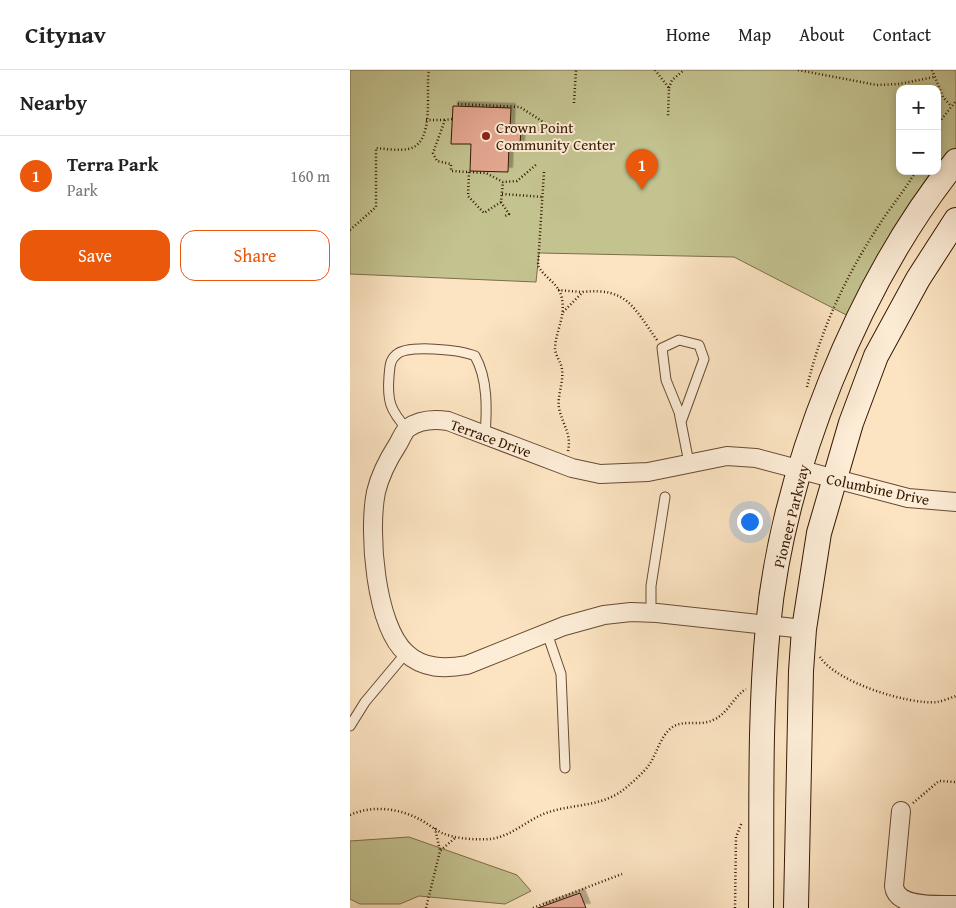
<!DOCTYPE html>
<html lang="en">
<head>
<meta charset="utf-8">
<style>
  :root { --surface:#fff; --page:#f2f2f2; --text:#222; --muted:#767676; --line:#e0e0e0; --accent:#ea580c }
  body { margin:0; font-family:"Gentium Book Plus",serif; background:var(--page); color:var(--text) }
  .controls { position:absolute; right:15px; top:15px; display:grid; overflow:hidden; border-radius:10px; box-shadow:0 2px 8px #0003 }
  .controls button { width:45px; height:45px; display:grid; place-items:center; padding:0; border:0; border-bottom:1px solid var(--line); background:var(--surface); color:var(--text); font:25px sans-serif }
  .you { position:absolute; left:399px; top:451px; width:18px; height:18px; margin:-12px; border:4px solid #fff; border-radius:50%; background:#1a73e8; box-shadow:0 0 0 8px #1a73e833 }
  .badge { display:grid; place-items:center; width:32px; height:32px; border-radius:50%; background:var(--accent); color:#fff; font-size:16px; font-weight:700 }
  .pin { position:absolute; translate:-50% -41px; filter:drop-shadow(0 1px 2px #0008) }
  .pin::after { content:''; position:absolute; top:26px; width:18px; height:15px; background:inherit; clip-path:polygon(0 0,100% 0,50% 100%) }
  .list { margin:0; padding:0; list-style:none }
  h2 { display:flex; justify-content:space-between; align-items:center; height:65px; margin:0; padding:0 20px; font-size:21px }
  h2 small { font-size:16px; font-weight:400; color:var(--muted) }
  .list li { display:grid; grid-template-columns:32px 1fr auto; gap:15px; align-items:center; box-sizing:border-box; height:80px; padding:0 20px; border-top:1px solid var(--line) }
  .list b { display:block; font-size:19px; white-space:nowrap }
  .list p { margin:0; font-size:16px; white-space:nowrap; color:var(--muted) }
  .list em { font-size:16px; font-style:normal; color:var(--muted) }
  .actions { display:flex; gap:10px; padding:15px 20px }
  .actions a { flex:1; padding:11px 0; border:1px solid var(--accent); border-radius:15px; text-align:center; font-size:18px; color:var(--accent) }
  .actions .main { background:var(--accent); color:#fff }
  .map { position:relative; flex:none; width:606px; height:838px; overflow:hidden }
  header { display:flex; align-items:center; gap:30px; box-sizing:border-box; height:70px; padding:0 25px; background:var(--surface); border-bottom:1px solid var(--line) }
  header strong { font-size:24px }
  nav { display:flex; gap:28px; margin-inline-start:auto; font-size:18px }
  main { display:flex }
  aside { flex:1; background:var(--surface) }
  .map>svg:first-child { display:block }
</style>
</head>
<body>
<header>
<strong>Citynav</strong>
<nav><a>Home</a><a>Map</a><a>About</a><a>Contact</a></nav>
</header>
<main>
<aside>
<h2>Nearby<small></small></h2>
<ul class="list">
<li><span class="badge">1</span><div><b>Terra Park</b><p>Park</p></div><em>160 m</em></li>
</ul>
<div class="actions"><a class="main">Save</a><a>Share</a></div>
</aside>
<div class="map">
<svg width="606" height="838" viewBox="0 0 606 838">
  <defs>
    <filter id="shadow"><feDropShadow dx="4.5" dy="-4.5" stdDeviation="0" flood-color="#0004"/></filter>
  </defs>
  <rect width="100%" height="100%" fill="#fce4c2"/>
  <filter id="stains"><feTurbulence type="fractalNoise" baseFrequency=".004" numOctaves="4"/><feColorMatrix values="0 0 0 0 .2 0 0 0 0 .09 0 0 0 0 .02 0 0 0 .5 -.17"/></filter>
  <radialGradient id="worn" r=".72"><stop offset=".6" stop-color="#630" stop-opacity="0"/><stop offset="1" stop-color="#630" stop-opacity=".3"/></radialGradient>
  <g fill="#c3c390" stroke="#7d6e49" fill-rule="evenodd">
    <path d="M0,0H606V91L508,251L384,187L189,183L186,212L0,204ZM550,19H587V101H550Z"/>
    <path d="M59,767L167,805L181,821L155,834L69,826L50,834H10L0,829V771Z"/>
  </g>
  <g fill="#e5a992" stroke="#371802" filter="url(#shadow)">
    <path d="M103,36L161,38L160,59H171L170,75H159L158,102L120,101L121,74H101Z"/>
    <path d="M230,823L236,838H188Z"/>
  </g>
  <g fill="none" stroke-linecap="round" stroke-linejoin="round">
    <g stroke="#684b32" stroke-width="11">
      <g id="lane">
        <path d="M331,352L354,289L349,275L329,270L312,278L316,310L329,342L339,393"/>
        <path d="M57,359C40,340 37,331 39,306C40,298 39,291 46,285C57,274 111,280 125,286C138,309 137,340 135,365"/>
        <path d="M301,543V516L315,427"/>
        <path d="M197,563L211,604L215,698"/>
        <path d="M0,656L15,632L56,583"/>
      </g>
    </g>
    <g stroke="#684b32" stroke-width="20">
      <g id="street">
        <path d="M454,559L307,543L281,542L254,545L214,556L117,595C95,599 73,599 56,583C25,555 18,461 26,422C30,405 39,388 48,374C51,369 54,361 58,358C69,350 85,349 98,351L222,398L250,404L298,402L377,386L406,388L558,428L606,432"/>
        <path d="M551,741L544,816C546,838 587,835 606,835"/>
      </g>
    </g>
    <g stroke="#371802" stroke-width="26">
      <g id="secondary">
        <path d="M411,838C412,744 409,650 418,556C433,400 508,213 606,91"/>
        <path d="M446,838L451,601L454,559L469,463L501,353L526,286L568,209L606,150"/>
      </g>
    </g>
    <g stroke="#371802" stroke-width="2.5" stroke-dasharray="1 2.5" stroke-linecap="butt">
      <path d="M305,0L319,18L318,47"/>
      <path d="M448,0L527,15L549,14L584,7"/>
      <path d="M582,0L593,27L601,36"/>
      <path d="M319,18L322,10L334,0"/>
      <path d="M224,33L226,0"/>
      <path d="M108,34L170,37L198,55"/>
      <path d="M102,49L95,50L83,83L87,91L101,94V101L136,103L153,112L167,111L187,94"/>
      <path d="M76,50H95"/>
      <path d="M587,55L606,31"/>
      <path d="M119,102L118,126L134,143L151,132L153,112"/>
      <path d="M194,102L188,195C193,207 207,212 211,225C217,245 206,259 205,278C205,285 211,292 212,299C214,312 207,325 209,338C212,354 222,364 218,381"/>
      <path d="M152,124L193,127"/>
      <path d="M151,132L159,144L155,146"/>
      <path d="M0,160L26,137V78C36,79 48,81 58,79C86,74 75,21 79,0"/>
      <path d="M208,220L231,222"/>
      <path d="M213,242L233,222C277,217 284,238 307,270"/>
      <path d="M457,317C471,257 499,200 533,149C544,133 556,118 566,101"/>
      <path d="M470,587C486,612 558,635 587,632C593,631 600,628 606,626"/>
      <path d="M563,733L589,711L606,712"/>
      <path d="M0,745C22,735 48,738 69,749C77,753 84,759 92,763C106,769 126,770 141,769C162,766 177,750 196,743C224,733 254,738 278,716C285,710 294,702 299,695C307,683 310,668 320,659C332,648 349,657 363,650C378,644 383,627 396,619"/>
      <path d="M85,758L90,781"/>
      <path d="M76,838L90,781L106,767"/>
      <path d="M183,838L272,804"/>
      <path d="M385,838L386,767L392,752"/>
    </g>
    <use href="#lane" stroke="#fdedd7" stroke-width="9"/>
    <use href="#street" stroke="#fdedd7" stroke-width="18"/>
    <use href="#secondary" stroke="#fdedd7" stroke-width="24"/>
  </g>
  <circle fill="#8f2418" stroke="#fdedd7" stroke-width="2" cx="136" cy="66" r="5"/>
  <g text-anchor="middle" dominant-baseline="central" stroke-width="4" stroke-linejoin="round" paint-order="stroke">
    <g font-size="15" fill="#371802" stroke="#fdedd7" text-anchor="start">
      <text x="146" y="57">Crown Point<tspan x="146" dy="17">Community Center</tspan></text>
    </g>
    <g font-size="15" fill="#371802" stroke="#fdedd7">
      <text transform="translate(141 368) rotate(20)">Terrace Drive</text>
      <text transform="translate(528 419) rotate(12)">Columbine Drive</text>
      <text transform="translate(441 446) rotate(-76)">Pioneer Parkway</text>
    </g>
  </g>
  <rect width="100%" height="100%" filter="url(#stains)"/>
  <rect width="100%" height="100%" fill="url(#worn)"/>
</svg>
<div class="controls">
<button>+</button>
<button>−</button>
</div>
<div class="you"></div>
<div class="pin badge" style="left:292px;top:120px">1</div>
</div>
</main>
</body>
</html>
